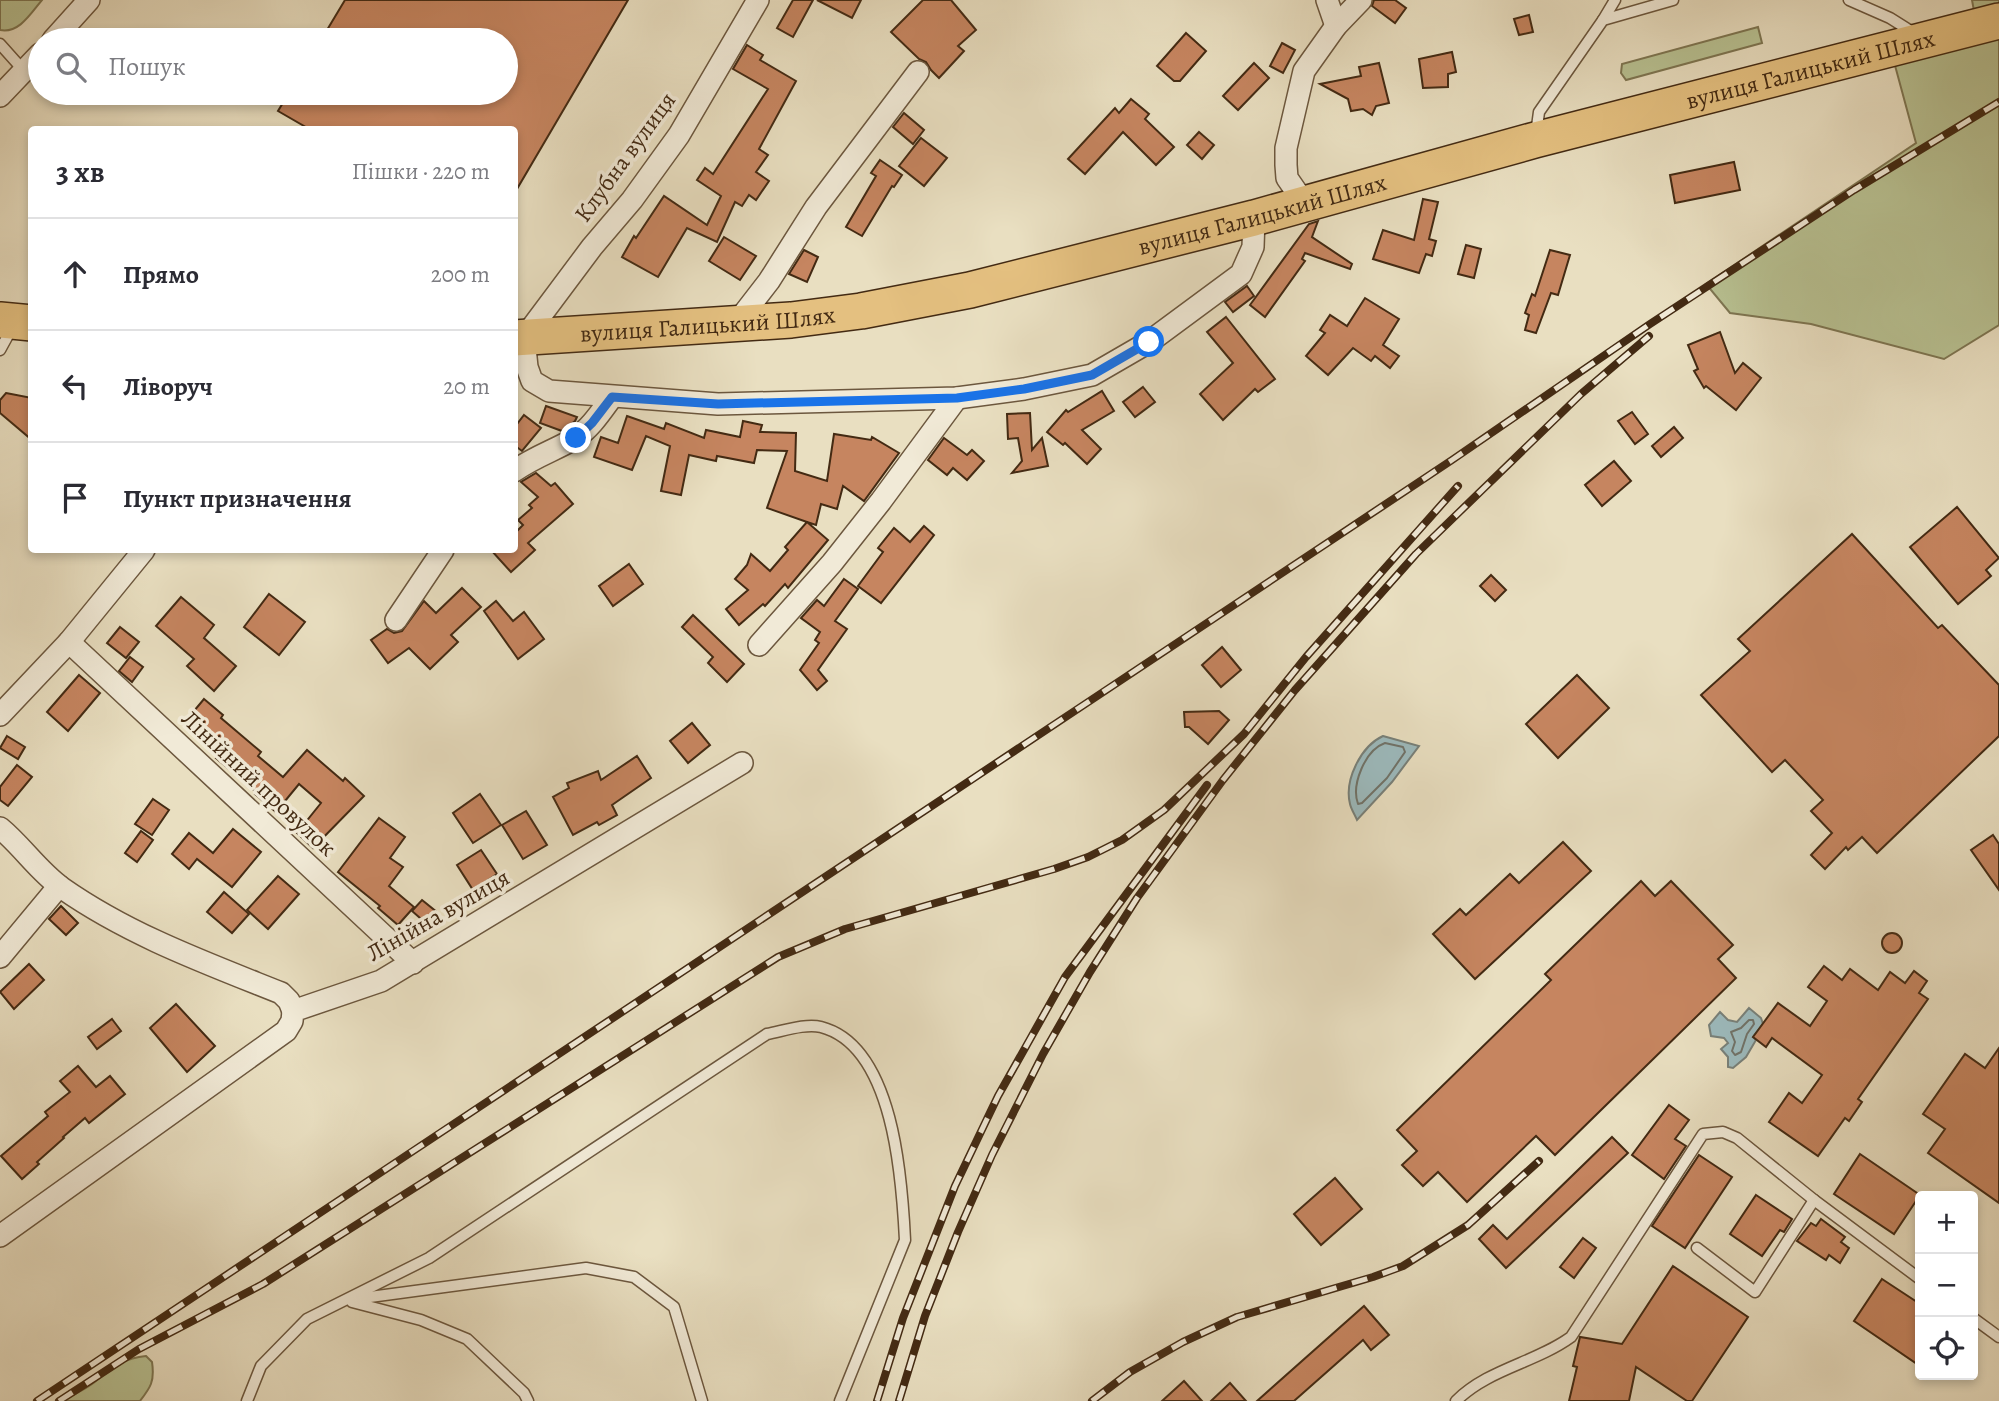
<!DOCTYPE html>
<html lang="uk">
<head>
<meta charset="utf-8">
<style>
  :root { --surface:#fff; --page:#f2f2f3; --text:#2b2b33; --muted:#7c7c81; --line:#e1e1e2 }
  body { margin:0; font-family:Alegreya,serif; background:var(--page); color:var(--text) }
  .controls { position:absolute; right:21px; bottom:21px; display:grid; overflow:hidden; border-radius:7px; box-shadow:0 4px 10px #0003 }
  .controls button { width:63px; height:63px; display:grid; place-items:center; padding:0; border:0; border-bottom:2px solid var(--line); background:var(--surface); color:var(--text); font:35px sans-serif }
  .stop { position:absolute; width:21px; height:21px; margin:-16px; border:5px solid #1a73e8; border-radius:50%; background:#fff }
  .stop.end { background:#1a73e8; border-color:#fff; box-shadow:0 2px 7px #0008 }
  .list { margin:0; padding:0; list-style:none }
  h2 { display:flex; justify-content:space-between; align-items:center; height:91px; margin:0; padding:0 28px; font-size:30px }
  h2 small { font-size:23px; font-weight:400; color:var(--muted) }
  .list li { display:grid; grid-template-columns:46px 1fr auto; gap:21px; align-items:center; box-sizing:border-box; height:112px; padding:0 28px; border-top:2px solid var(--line) }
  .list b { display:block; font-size:26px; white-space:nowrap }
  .list em { font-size:23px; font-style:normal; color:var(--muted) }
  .icon { flex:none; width:38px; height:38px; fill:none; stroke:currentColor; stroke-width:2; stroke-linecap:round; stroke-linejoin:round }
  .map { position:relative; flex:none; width:1999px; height:1401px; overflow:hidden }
  .search { position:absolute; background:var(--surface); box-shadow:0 4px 10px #0003; left:28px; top:28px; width:490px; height:77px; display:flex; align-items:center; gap:18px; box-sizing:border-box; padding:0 24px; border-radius:38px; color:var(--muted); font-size:26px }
  .panel { position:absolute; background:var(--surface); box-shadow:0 4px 10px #0003; left:28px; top:126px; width:490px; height:427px; border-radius:7px }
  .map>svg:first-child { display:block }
</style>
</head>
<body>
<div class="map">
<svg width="1999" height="1401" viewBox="0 0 1999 1401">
  <rect width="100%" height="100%" fill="#e9dfc1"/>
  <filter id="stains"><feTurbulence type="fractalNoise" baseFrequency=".00286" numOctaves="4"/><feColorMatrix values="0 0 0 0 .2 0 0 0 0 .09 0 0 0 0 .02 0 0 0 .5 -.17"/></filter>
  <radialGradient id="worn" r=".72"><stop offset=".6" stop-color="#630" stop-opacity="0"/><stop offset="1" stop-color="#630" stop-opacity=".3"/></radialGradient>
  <g fill="#b8c192" stroke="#7e7652" stroke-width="2">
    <path d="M0,0H42C31,13 19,34 0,30Z"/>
    <path d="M1972,0H1999V325L1944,359L1811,324L1730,313L1706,284L1916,143L1890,47L1976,22Z"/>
    <path d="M1758,27L1762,43L1626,80L1621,73L1622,64Z"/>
    <path d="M146,1356L152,1362C155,1382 150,1388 140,1401H63C72,1395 84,1390 92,1384C110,1370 122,1358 146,1356Z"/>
  </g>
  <g fill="#9cbabd" stroke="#788079" stroke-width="2">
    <path d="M1383,736L1419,746L1392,782L1357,820C1355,815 1351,809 1350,804C1344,780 1361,746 1383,736Z"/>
    <path d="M1749,1008L1761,1018L1763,1024L1753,1037L1756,1040L1746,1057L1733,1068L1728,1067V1057L1721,1049L1728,1043L1724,1038L1711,1036L1709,1025L1720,1012L1728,1020L1737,1022Z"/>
  </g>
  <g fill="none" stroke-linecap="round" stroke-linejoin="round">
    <g stroke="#707268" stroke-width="2">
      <path d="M1385,743L1403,747L1405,752L1387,778L1362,803L1358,804C1351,785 1365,750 1385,743Z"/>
      <path d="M1749,1020H1753L1754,1024L1747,1034L1741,1052L1735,1055L1732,1051L1735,1042L1731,1032L1741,1028Z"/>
    </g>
  </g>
  <g fill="#c68560" stroke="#432a13" stroke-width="2">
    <path d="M345,0H628L514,194V130H311L278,111L289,93H506V40H321Z"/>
    <path d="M793,0H813L793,37L777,28Z"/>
    <path d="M817,0H861L852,18Z"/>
    <path d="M923,0H951L976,30L958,46L964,51L939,78L931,70L926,62L919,59L891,32Z"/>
    <path d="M1374,0H1395L1406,8L1395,23L1372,6Z"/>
    <path d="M1529,15L1533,32L1519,35L1514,19Z"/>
    <path d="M1186,33L1206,51L1180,81H1174L1157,66Z"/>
    <path d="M1282,43L1295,50L1283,73L1270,66Z"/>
    <path d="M747,45L763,55L760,60L796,81L759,149L768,155L756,172L769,181L756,200L749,195L742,206L735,202L717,242L687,228L658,277L622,257L634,236L636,238L664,196L707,225L721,196L697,180L705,168L713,174L768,89L733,69Z"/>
    <path d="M1452,52L1456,72L1448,74V87L1423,88L1419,59Z"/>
    <path d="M1254,63L1269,78L1238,110L1223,96Z"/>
    <path d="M1379,63L1389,103L1376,106L1372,115L1363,109L1351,111L1348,99L1320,84L1361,76L1359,67Z"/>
    <path d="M1131,99L1149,114L1145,119L1174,147L1156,165L1123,132L1085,174L1068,159L1115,108L1119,113Z"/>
    <path d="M904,113L924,130L913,144L893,127Z"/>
    <path d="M1199,132L1214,145L1202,159L1187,145Z"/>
    <path d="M921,138L947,158L924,186L899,166Z"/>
    <path d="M880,160L902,175L894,187L892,186L862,236L846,227L876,176L871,173Z"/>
    <path d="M1734,162L1740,190L1675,203L1670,175Z"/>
    <path d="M1423,199L1438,202L1429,239L1436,241L1432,256L1426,254L1419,273L1373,259L1383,230L1414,240Z"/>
    <path d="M1318,221L1312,237L1352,264L1350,269L1305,253L1302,259L1305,261L1265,317L1250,305L1309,224Z"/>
    <path d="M724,237L756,256L740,280L709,261Z"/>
    <path d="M1466,245L1481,249L1474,278L1458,274Z"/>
    <path d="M804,250L818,257L807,282L789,274Z"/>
    <path d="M1550,250L1570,255L1558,295L1551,293L1536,333L1525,330L1529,315L1525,313L1532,294L1535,296Z"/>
    <path d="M1247,286L1254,296L1233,312L1225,302Z"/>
    <path d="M1365,298L1399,319L1383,345L1399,356L1390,368L1375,356L1371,361L1353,348L1328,375L1306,356L1325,333L1320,330L1330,315L1347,326Z"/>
    <path d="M1226,317L1275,379L1258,392L1255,389L1223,420L1200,394L1233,363L1207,332Z"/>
    <path d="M1720,332L1735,373L1743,363L1761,378L1736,410L1706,386L1704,388L1694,371L1698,369L1688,345Z"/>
    <path d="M1143,387L1155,402L1135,417L1123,402Z"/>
    <path d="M1102,391L1114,411L1082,430L1101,449L1087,464L1065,443L1063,445L1047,432L1066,410L1068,412Z"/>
    <path d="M6,393L32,398V440L0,413V400Z"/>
    <path d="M546,406L577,417L575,421L562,431L540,423Z"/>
    <path d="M1632,412L1648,434L1635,444L1618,421Z"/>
    <path d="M1030,413L1032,450L1042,438L1048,466L1012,473L1022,461L1018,438L1008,439L1007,414Z"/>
    <path d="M524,415L541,428L522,451L514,445V428Z"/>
    <path d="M627,416L664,429L666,423L704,438L706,430L740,437L743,421L762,425L760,432L796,433L795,471L827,481L834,434L871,440L872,437L899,453L864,501L843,486L837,509L821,504L816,525L807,522L828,540L788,588L785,584L765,606L763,604L739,625L726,609L748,590L735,579L747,565L751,554L770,571L788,550L785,547L807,522L767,508L787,451L757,450L754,463L717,456L716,461L689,455L681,495L661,491L670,446L646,436L632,470L594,457L601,437L618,443Z"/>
    <path d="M1674,427L1683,438L1661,457L1652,446Z"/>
    <path d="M944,438L967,455L972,450L984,461L967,480L953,468L947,475L928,460Z"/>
    <path d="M1614,461L1631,481L1602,506L1585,485Z"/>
    <path d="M536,473L551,486L555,483L573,504L528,543L535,550L511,572L491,550H514V528L517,531L523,525L518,520L532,508L529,505L538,497L521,482Z"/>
    <path d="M1957,507L1999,558L1986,570L1991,576L1958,604L1910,547Z"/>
    <path d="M924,526L934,535L881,603L858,586L883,552L878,548L894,528L910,542Z"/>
    <path d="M1852,534L1938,628L1942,625L1999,685V736L1877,853L1862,837L1848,850L1846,847L1825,869L1811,855L1832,833L1811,811L1823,800L1785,760L1772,772L1701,695L1750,651L1738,639Z"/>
    <path d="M629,564L643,584L613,606L599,586Z"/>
    <path d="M1491,575L1506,590L1495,601L1480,586Z"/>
    <path d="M844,579L858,589L835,621L847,629L818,670L827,681L817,690L800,670L819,643L815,640L820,632L801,618L817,600L824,606Z"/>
    <path d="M462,588L481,607L451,635L458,642L430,669L409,648L388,663L371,640L387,629L394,633L402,631L424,601L436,613Z"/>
    <path d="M269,594L305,622L279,655L244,627Z"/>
    <path d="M181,597L214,625L204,638L236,666L214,691L187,666L194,659L156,626Z"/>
    <path d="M496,601L513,621L524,612L544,639L518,659L484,611Z"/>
    <path d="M693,615L744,664L727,682L708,663L713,657L682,627Z"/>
    <path d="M120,627L139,642L126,658L107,643Z"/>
    <path d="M1222,647L1241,670L1221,687L1202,665Z"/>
    <path d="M130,657L143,667L132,682L119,671Z"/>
    <path d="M79,675L100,693L68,731L47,712Z"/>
    <path d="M1577,675L1609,708L1558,758L1526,724Z"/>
    <path d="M204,699L223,715L221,718L261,752L258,756L283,777L307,750L343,781L345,778L364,796L313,848L297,833L321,803L299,784L276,812L255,794L256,792L216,758L219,754L183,724Z"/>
    <path d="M1219,711L1229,720L1208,744L1189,727H1185L1184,712Z"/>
    <path d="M692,723L710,745L688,763L670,741Z"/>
    <path d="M7,736L25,747L18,759L0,748Z"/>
    <path d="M637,756L651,778L612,805L617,815L599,825L597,822L573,835L553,797L569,788L567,783L598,771L601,780Z"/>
    <path d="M17,765L32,777L8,806L0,800V787Z"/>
    <path d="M480,794L501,825L473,843L453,813Z"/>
    <path d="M153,799L169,810L152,835L135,824Z"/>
    <path d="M526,811L547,845L523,859L502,825Z"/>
    <path d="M379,818L405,837L390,858L403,867L389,886L414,907L398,925L378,908L380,906L338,872Z"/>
    <path d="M233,829L261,852L232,887L197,859L189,869L172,854L189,833L213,853Z"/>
    <path d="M141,831L153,840L137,862L125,853Z"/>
    <path d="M1993,835L1999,844V890L1971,850Z"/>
    <path d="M1563,842L1591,871L1475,979L1433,934L1460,909L1466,915L1510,874L1519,883Z"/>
    <path d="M481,850L497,874L473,890L457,865Z"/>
    <path d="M278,876L299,894L268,929L247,910Z"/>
    <path d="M1641,881L1655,896L1671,881L1733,945L1718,959L1736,978L1555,1155L1536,1136L1467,1202L1438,1172L1423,1186L1402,1165L1417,1151L1397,1130L1551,980L1545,974Z"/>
    <path d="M224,892L249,914L232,933L207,912Z"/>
    <path d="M422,900L438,913L428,925L412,911Z"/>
    <path d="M61,906L78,923L66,935L49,919Z"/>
    <circle cx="1892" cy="943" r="10"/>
    <path d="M29,964L44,980L14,1009L0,992Z"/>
    <path d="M1824,966L1842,980L1850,969L1878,990L1890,972L1905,983L1914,971L1927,981L1919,993L1928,999L1858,1099L1862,1102L1849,1121L1845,1118L1818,1156L1769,1122L1789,1093L1802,1103L1822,1075L1772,1038L1766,1047L1753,1037L1778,1003L1810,1026L1827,1001L1808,987Z"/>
    <path d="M176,1004L215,1046L187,1072L150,1028Z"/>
    <path d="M112,1019L121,1031L97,1049L88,1037Z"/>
    <path d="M1999,1048V1203L1928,1153L1945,1129L1923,1114L1965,1054L1985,1068Z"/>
    <path d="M78,1066L96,1087L110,1076L125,1094L89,1123L85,1118L63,1137L64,1138L37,1162L39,1164L22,1179L1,1156L48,1116L45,1112L70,1092L60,1081Z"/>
    <path d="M1669,1105L1689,1120L1675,1139L1686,1146L1664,1179L1632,1155Z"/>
    <path d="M1612,1137L1628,1153L1506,1268L1479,1239L1493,1225L1507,1239Z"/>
    <path d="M1860,1154L1920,1195L1894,1234L1834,1194Z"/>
    <path d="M1699,1155L1732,1177L1685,1248L1652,1226Z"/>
    <path d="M1335,1178L1362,1209L1321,1245L1294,1214Z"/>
    <path d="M1756,1195L1792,1219L1784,1232L1780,1230L1762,1256L1730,1234Z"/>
    <path d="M1821,1219L1845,1237L1841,1242L1849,1248L1840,1263L1829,1255L1826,1260L1797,1241L1811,1223L1816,1226Z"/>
    <path d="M1583,1238L1596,1248L1574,1278L1560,1267Z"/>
    <path d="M1673,1266L1748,1317L1692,1401H1687L1636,1367L1629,1401H1569L1577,1367L1573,1366L1580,1337L1622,1344Z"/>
    <path d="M1882,1279L1920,1304V1366L1854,1321Z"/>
    <path d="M1364,1306L1389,1335L1371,1350L1363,1340L1294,1401H1257Z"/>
    <path d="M1184,1381L1202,1401H1162Z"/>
    <path d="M1230,1383L1246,1401H1211Z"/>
  </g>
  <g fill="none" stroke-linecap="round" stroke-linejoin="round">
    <g stroke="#6c573e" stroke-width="13">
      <g id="service">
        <path d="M1849,0L1890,18L1917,35"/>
        <path d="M1603,20L1615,0"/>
        <path d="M0,44L25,72"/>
        <path d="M1536,134L1539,112L1603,20L1673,0"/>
        <path d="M0,350L12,328"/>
        <path d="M1697,1248L1755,1292L1814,1200"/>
        <path d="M355,1299L586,1268L634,1277L674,1307L702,1401"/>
        <path d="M352,1302L421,1320L467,1339L524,1393L528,1401"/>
        <path d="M1973,1318L1999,1337"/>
        <path d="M247,1401L261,1366L307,1319L429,1258L767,1034C783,1031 806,1023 821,1027C894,1046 902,1179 905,1240L840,1401"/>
        <path d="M1456,1401C1488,1369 1535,1363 1571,1337L1703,1134L1723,1132L1737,1138L1814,1200L1920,1279"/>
      </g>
    </g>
    <g stroke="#6c573e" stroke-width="24">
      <g id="minor">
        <path d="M758,0L679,135L632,200L592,247L524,338L527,367L532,381L549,391L718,404L957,398L1024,389L1092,375L1149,342L1241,274L1253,247L1254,218"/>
        <path d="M1327,0L1336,26"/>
        <path d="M53,40L89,0"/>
        <path d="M0,96L40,54"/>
        <path d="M1305,204L1287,178L1286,165V148L1304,71L1336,26L1361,0"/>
        <path d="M735,325L769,281L816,207L918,72"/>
        <path d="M514,471C536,456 553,451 574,439C590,429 601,412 612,397"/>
        <path d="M396,620L443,550"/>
        <path d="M69,642L413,963"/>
        <path d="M759,645L832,563L881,501L957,398"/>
        <path d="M0,715L69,642L144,550"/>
        <path d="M0,828C22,846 39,872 62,888C129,935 206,963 281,993L289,1001L293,1011"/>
        <path d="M0,957L59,886"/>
        <path d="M0,1236L286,1031L292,1021L293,1011L381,981L742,763"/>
      </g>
    </g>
    <g stroke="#432a13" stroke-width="38">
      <g id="trunk">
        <path d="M0,320L32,323"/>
        <path id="s1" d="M514,338L791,320L861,311L970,290L1254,218L1535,140L1999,21"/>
      </g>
    </g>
    <use href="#service" stroke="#f1ead7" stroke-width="10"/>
    <use href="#minor" stroke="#f1ead7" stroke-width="21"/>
    <use href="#trunk" stroke="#e4c080" stroke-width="35"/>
    <g stroke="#432a13" stroke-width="8">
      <g id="rail">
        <path d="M37,1401L1452,460L1650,324L1854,190L1999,102"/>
        <path d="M59,1401L139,1349L263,1284L778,957L845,929L1054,869L1088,857L1122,840L1164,810L1244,734L1306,657L1458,486"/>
        <path d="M877,1401L903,1318L955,1186L998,1096L1065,977L1207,785"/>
        <path d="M899,1401L925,1316L958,1232L992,1155L1043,1054L1090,972L1137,898L1223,780L1295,690L1416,554L1581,394L1649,336"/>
        <path d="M1092,1401L1130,1372L1183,1342L1237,1317L1373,1277L1403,1266L1468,1225L1539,1161"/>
      </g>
    </g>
    <use href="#rail" stroke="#f1ead7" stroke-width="5" stroke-dasharray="16" stroke-linecap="butt"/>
  </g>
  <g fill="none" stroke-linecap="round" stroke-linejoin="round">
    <path stroke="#1a73e8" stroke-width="9" d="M576,438L592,423L612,397L718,404L957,398L1024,389L1092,375L1149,342"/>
  </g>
  <g text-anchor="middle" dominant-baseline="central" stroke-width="7" stroke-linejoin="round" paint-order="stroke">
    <g font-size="24" fill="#432a13" stroke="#f1ead7">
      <text stroke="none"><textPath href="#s1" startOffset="1328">вулиця Галицький Шлях</textPath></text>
      <text transform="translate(625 157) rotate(-54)">Клубна вулиця</text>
      <text stroke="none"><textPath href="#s1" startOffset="761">вулиця Галицький Шлях</textPath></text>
      <text stroke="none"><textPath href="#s1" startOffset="194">вулиця Галицький Шлях</textPath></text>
      <text transform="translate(259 783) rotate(43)">Лінійний провулок</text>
      <text transform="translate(438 915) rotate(-30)">Лінійна вулиця</text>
    </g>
  </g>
  <rect width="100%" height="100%" filter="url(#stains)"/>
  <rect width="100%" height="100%" fill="url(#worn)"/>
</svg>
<div class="controls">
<button>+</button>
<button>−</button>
<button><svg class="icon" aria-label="locate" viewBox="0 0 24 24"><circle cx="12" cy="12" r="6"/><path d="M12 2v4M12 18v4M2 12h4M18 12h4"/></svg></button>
</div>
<div class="stop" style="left:1149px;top:342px"></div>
<div class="stop end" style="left:576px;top:438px"></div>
<div class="search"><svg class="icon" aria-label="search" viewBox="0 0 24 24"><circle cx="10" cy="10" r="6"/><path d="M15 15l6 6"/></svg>Пошук</div>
<section class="panel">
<h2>3 хв<small>Пішки · 220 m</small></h2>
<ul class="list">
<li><svg class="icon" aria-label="ahead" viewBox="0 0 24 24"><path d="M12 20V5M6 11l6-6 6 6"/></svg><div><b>Прямо</b></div><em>200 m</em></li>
<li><svg class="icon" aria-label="left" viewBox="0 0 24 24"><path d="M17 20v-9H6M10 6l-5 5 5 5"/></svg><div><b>Ліворуч</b></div><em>20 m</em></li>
<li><svg class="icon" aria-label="arrive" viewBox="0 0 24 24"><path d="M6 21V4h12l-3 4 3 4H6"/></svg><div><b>Пункт призначення</b></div></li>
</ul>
</section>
</div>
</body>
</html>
